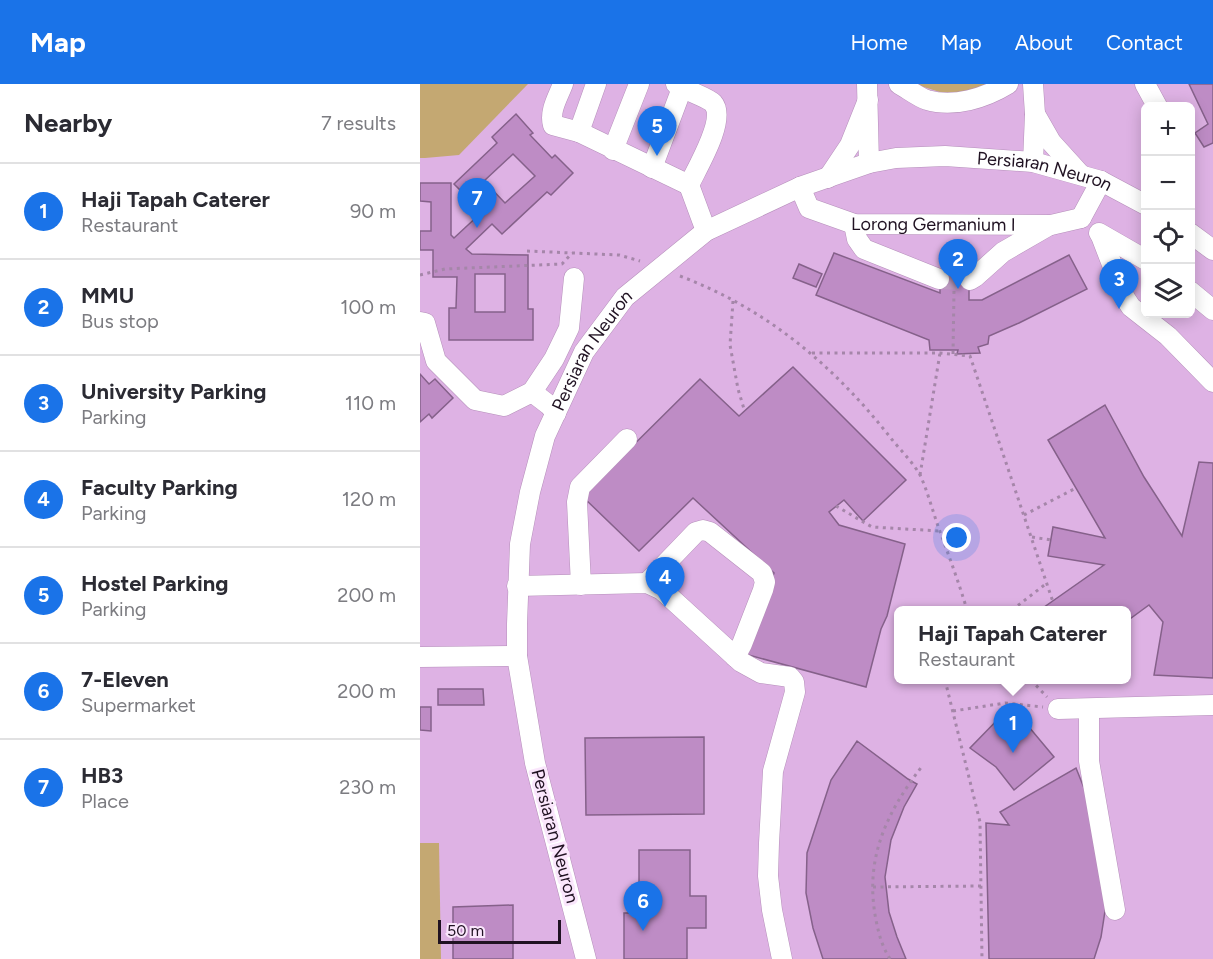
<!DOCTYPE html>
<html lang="en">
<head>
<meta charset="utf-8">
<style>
  :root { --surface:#fff; --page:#f7f7f7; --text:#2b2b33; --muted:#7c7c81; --line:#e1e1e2; --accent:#1a73e8 }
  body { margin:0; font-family:Figtree,sans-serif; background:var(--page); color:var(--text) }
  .controls { position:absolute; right:18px; top:18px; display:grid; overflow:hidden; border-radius:9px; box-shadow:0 3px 15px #0003 }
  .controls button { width:54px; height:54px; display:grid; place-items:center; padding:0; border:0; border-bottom:2px solid var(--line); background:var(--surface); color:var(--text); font:30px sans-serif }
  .scale { position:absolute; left:18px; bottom:15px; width:123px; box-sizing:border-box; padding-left:6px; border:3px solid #201222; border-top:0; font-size:16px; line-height:21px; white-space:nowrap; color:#201222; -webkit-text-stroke:4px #fae6fc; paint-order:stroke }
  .you { position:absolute; left:537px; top:454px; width:21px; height:21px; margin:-15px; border:4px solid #fff; border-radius:50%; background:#1a73e8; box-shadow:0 0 0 9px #1a73e833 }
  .badge { display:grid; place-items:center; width:39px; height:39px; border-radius:50%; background:var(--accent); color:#fff; font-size:20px; font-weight:700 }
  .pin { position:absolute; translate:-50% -50px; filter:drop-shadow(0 2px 3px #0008) }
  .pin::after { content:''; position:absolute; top:32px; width:21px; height:18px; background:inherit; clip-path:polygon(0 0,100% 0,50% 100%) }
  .popup { position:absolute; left:474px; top:522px; width:237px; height:78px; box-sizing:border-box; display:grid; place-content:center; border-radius:9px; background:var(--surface); filter:drop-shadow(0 2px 4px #0005); font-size:20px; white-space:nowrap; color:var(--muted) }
  .popup b { font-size:22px; color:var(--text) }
  .popup::after { content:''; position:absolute; left:50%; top:100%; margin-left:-12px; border:12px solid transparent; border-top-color:var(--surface) }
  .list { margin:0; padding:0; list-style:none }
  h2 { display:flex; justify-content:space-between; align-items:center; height:78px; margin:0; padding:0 24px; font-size:26px }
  h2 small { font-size:20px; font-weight:400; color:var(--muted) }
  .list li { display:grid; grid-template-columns:39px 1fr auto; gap:18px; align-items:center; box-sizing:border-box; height:96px; padding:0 24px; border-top:2px solid var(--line) }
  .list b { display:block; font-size:22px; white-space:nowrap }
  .list p { margin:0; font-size:20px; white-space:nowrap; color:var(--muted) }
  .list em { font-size:20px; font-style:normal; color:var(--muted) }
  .icon { flex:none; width:33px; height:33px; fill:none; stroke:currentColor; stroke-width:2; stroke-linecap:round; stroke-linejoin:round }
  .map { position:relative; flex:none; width:793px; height:875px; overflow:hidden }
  header { display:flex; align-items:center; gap:36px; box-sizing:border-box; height:84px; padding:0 30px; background:var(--accent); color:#fff }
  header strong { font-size:28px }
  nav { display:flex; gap:33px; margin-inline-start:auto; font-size:21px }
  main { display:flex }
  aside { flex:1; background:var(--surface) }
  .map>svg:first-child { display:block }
</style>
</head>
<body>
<header>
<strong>Map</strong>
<nav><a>Home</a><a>Map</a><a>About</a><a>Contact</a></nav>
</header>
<main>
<aside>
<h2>Nearby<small>7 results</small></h2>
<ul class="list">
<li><span class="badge">1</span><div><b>Haji Tapah Caterer</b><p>Restaurant</p></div><em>90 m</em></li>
<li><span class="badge">2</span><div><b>MMU</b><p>Bus stop</p></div><em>100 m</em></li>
<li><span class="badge">3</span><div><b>University Parking</b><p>Parking</p></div><em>110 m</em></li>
<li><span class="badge">4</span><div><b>Faculty Parking</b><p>Parking</p></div><em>120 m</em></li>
<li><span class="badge">5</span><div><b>Hostel Parking</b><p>Parking</p></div><em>200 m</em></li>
<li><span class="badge">6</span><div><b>7-Eleven</b><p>Supermarket</p></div><em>200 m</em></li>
<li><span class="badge">7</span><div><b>HB3</b><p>Place</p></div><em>230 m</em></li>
</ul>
</aside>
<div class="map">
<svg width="793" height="875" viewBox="0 0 793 875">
  <rect width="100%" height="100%" fill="#e4bde9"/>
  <path fill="#deb2e4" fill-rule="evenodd" d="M0,0H793V875H0ZM726,22H770V230H726ZM479,526H707V596H479Z"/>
  <g fill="#c4a872">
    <path d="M0,0H108L39,71L5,74H0Z"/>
    <path d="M494,0H568L555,7L523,9Z"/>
    <path d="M0,759H19L21,875H0Z"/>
  </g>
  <g fill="#be8cc5" stroke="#85618a" stroke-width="1.5" fill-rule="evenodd">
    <path d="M769,0H793V59L784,63L775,49L788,40Z"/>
    <path d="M96,30L113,49L110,51L132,74L135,71L153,89L131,111L127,108L82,150L72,140L46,165L52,170L108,171V225H113V256H29V224H36L37,193H13V166H0V147H11V118L0,117V99H31V151L34,154L62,128L34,100L77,59L72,53ZM93,70L115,92L85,119L64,97ZM55,190H85V228H55Z"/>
    <path d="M414,169L520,209V186L549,185V216H562L649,171L667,205L599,239L569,252L568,260L558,263L560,269L537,270L538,266H510L509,256L396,211Z"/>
    <path d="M379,180L402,190L396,203L373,194Z"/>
    <path d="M373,283L486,396L443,437L424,416L409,428L419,441L485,460L467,532L461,545L446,603L325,570L354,489L273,414L219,467L162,412L280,295L319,332Z"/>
    <path d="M0,290L9,300L15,295L33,314L12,334L9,330L0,338Z"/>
    <path d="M685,321L724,393L762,452L779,378L793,379V594L734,591L743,538L729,521L707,537V526H620L684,481L628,472L633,443L685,454L628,356Z"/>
    <path d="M18,605H63L64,621H18Z"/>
    <path d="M0,623H11V647L0,646Z"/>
    <path d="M588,625L604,637L634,673L594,706L576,683L550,664Z"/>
    <path d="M284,653V730L166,731L165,654Z"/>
    <path d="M437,657L488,695L497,700L484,723L471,756L465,793L469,828L477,853L486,875H403L393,844L386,809L387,769L411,696Z"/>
    <path d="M656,684L674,729L687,814L681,853L674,875H569L566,739L589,741L580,728Z"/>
    <path d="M219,766H270V812H286V844H267V875H204V829H219Z"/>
    <path d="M93,821V875H33V823Z"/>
  </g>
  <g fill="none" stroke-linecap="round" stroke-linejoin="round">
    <path stroke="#bd9bc1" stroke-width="20" stroke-dasharray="20 10" stroke-linecap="butt" d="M519,195L550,196"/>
    <g stroke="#b58fba" stroke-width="21">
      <g id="minor">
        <path d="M143,0C138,13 129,27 133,41L159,48L269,101"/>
        <path d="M256,0C264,6 287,13 293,19C307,35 277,84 269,101L286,147"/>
        <path d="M447,0L449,79"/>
        <path d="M479,0C488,5 498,13 507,16C534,24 565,14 588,0"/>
        <path d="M613,0L615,30L613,78"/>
        <path d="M725,0L737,22"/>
        <path d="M615,30L631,58L660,90"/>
        <path d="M159,48L176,0"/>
        <path d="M193,66L219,0"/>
        <path d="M232,84L262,4"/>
        <path d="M408,94L430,61L448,16"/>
        <path id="s1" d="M380,103L389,124L434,140L631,141L661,134"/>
        <path d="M661,134L681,97"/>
        <path d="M434,140L437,155L444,165L519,195"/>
        <path d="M679,149L726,176"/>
        <path d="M770,149L793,166"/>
        <path d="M681,152L705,214L711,223L748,252L793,298"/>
        <path d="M550,196L555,193L583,168L628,142"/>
        <path d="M770,207L793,226"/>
        <path d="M0,238L5,239L16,277L55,316L84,322L112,308L129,321L136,329"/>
        <path d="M112,308L134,275L149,244L154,194"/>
        <path d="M227,499L276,448L283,446L290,448L342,489L345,498L343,506L322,560L315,573"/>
        <path d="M161,501L157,418L160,403L207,355"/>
        <path d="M97,502L227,499L242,506L321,578L341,589L370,593L374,598L375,608L353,687L349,759L348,792L352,826L362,875"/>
        <path d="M0,573L97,572"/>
        <path d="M638,625L793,621"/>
        <path d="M669,625V677L695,826"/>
        <path id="s2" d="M166,875L115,679L97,572V540L100,460L110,408L125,352L164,268L205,213L286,147L380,103L449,79L476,74L525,72L613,78L681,97L726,121"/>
      </g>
    </g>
    <g stroke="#a586a9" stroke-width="3" stroke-dasharray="3 4.5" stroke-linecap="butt">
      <path d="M107,167L199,171L220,177"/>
      <path d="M0,191L25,185L142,180L152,169"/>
      <path d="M260,192C347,225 413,281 470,353C480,366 494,379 501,393C508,409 513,428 519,445C529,472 539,499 547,526"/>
      <path d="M313,217L310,261L318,305L324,325"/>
      <path d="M392,269H520L550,272L633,518"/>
      <path d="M533,270L534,206"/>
      <path d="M500,391L520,269"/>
      <path d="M416,422L452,443L520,447"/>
      <path d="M604,431L656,404"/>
      <path d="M612,453L631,456"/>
      <path d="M592,526L627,499"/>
      <path d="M525,596L560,738L562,875"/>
      <path d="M611,596L627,613"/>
      <path d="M533,627L585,619L623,623"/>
      <path d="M453,803L561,802"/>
      <path d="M470,875C462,862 459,851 456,836C444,775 466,729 503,681"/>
    </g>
    <use href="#minor" stroke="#fff" stroke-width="20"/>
  </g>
  <g text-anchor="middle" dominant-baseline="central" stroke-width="6" stroke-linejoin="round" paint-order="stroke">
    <g font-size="18" fill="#201222" stroke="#fae6fc">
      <text stroke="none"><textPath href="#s2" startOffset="1154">Persiaran Neuron</textPath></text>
      <text stroke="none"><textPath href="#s1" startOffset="150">Lorong Germanium I</textPath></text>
      <text stroke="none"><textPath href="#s2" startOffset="632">Persiaran Neuron</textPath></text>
      <text transform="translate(135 752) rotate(75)">Persiaran Neuron</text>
    </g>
  </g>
</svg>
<div class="controls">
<button>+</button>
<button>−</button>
<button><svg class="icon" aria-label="locate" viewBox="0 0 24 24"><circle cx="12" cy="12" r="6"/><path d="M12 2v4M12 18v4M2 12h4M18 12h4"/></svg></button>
<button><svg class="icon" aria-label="layers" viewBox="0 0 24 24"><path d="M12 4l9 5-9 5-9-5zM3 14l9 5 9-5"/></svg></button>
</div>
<div class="scale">50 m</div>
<div class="you"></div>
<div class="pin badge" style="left:593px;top:669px">1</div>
<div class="popup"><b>Haji Tapah Caterer</b>Restaurant</div>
<div class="pin badge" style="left:538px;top:205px">2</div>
<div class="pin badge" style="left:699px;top:225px">3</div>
<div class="pin badge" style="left:245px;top:523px">4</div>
<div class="pin badge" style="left:237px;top:72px">5</div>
<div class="pin badge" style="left:223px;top:847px">6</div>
<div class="pin badge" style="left:57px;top:144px">7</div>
</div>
</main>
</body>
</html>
